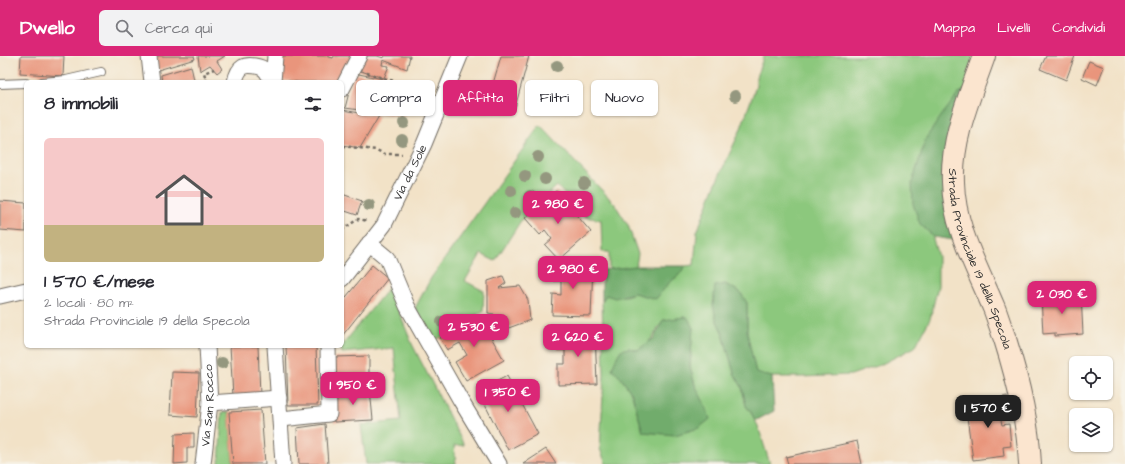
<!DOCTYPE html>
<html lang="it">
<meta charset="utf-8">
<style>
:root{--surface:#fff;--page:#f2f2f3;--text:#2b2b33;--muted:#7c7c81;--accent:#db2777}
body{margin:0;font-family:"Architects Daughter",sans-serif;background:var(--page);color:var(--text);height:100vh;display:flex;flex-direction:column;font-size:15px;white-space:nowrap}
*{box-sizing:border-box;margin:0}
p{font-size:13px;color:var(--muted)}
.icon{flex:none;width:22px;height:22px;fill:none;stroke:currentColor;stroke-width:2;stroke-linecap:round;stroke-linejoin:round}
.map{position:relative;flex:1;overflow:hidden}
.drawer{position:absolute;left:24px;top:24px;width:320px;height:268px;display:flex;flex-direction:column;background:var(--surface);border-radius:6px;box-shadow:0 1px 3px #0004}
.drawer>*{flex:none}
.guide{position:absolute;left:356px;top:24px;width:380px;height:36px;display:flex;gap:8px}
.controls{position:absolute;left:1069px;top:300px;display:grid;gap:8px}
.controls a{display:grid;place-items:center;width:44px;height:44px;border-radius:6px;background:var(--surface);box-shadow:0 1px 3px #0004;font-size:20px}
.price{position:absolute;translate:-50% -34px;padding:0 9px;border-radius:8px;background:var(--accent);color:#fff;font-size:13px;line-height:26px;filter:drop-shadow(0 1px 2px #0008)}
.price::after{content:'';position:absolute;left:50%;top:24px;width:12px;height:9px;margin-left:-6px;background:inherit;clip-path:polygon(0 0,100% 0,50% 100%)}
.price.selected{background:#222;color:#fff}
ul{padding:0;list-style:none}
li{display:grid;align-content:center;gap:8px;height:212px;padding:0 20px}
li span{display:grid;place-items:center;height:124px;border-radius:6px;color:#555}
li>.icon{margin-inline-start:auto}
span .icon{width:72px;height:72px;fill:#fffc;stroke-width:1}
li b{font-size:17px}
h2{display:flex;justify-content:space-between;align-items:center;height:48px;padding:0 20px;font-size:17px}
.pill{padding:0 14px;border-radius:6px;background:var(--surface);box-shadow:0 1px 3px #0004;font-size:14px;line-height:36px}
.pill.selected{background:var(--accent);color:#fff}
header{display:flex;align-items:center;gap:24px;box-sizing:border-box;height:56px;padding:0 20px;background:var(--accent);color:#fff}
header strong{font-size:19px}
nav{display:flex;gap:22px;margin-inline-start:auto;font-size:14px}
.search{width:280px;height:36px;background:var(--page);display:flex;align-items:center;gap:10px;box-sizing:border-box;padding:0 14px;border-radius:6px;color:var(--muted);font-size:15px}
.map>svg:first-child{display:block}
</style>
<header>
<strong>Dwello</strong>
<div class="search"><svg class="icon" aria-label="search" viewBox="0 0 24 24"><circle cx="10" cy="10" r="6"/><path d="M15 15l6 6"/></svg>Cerca qui</div>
<nav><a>Mappa</a><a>Livelli</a><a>Condividi</a></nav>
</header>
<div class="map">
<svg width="1125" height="408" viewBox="0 0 1125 408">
<rect width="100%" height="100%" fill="#f7f3e8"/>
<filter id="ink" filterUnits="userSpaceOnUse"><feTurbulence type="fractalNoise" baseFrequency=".025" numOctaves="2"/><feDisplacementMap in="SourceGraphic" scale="8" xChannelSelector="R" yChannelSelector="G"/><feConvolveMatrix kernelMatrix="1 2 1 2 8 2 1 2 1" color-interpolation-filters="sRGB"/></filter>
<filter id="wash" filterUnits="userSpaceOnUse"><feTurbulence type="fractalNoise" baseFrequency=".012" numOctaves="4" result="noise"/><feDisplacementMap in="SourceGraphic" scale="16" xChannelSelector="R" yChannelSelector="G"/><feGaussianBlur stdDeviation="0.9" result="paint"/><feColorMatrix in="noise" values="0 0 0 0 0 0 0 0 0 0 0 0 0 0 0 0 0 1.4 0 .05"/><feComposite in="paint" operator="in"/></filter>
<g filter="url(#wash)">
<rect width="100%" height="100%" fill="#f2e2c7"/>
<!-- green -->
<g fill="#8cc87d" stroke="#5c7a54" fill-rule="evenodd">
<path d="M764,0H978L920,168L932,179L938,201V230L930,263L915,291L880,309L851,319L801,321H772L756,318L747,277V247L740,236L725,228L716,263L723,278L734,317L742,331L746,350L751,356L758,370L770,408H606L600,393L604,319L602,245L606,239L626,240L634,237L656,242L669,227L679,219L685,210L694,209L697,176L715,129L740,75L756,30V21ZM685,261L693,272L690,311L695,329L704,347L658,377L643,376L632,338L619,319L613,313L628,292L638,294C649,286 653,283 658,271L675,263Z"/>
<path d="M540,69L614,147L628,169L638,198L636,210L609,213V196H602L601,164L586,161L557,130L522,163L495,205L481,198L465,225L484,235L483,255L433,286L415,252L431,222Z"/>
<path d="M389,231L412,288L464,389L454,390L456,408H366L361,369L401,365L394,292L342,297L341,291Z"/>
<path d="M229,356L233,408H219L222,357Z"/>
</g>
<!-- forest -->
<g fill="#71ac6c" stroke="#4e6c4c">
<path d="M966,33L954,184L933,181L932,179L920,168L913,148L912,127L926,82L942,59L959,37Z"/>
<path d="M636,210H685L679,219L669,227L656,243L634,237L615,242L606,239L602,245V214Z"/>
<path d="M725,228L740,236L747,247V277L756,317L772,321L774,355L755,365L751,356L746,350L742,331L734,317L723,278L716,263L713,249L715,230Z"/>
<path d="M685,261L688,262L693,272L690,311L695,329L704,347L710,363L699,372L675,379L643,376L632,338L619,319L612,313C614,306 617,300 621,294L628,292L638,294L654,282L663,264Z"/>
</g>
<g id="blocks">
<!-- building -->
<g fill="#e9957b">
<path d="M21,0H64L63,20L20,17Z"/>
<path d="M155,0H194L195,3L158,14Z"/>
<path d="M198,0H225L217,5L222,13L217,17L210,9L200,15Z"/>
<path d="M279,0H326L333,2L334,0H358L342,26H300L278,24Z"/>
<path d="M362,0H377L384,2V0H410L407,13L383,4L382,9L389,10L384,22L357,14Z"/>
<path d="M501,0H529L515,52L488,45Z"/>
<path d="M1046,0H1075L1066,24L1040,13Z"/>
<path d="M1089,5L1104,11L1097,29L1082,22Z"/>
<path d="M191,10L194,24L188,26H162L161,19Z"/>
<path d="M354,17L383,23L381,38L411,43L404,60L345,52Z"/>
<path d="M342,54L379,60L360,92L342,89Z"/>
<path d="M556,135L591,176L559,204L545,189L552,183L545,174L540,179L525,162Z"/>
<path d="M342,138L362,145L357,159L342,154Z"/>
<path d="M0,145L26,147V176L0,174Z"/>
<path d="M554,207L593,208L591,260L552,259L553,238L561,239V225H553Z"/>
<path d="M372,209L388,222L342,280V246Z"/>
<path d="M503,220L506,227L499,232L520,230L528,244L530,264L506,273L493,263L494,258L488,257V225Z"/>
<path d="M1081,238L1083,278L1055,280V277L1043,278L1041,240Z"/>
<path d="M479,260L504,304L466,325L455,306L467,299L460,287L447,294L440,282Z"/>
<path d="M595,274L597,328L558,329V308H565V294H557L556,276Z"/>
<path d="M230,290H258L260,339L233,340Z"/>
<path d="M286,290H316L318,349H288Z"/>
<path d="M369,300V329L334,330V301Z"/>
<path d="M172,316L199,317L197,361L170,359Z"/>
<path d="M507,320L538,378L508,394L478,335Z"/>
<path d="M370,333L373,364L334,366L333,336Z"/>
<path d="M1007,340L1009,352L999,355L1002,369L1009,368L1011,390L1003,391L1004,400L973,404L967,361L964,350Z"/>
<path d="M261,354L265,408H233L229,356Z"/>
<path d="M325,368L328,408H299L297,372Z"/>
<path d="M194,377V392H187V407L174,408L175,378Z"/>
<path d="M857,385L862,408H788L786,401Z"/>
<path d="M546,393L556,408H523Z"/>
</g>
</g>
</g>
<g filter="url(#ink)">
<use href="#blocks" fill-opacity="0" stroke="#716b62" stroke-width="1"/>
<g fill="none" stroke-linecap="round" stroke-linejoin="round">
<!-- lane casing -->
<g stroke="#716b62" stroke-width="10">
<g id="lane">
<path d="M42,26L66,24L101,16"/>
<path d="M0,28L26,27"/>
</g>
</g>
<!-- street casing -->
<g stroke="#716b62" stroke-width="17">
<g id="street">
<path d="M149,0L152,26"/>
<path d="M235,26C236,21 238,14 243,11C248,8 261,10 265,14C268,17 270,22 271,26"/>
<path d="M273,26L275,0"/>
<path d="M342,33L359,0"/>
<path d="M369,187L387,202L407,250L461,345L499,408"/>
<path id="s1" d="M342,223L384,169L424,88L460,0"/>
<path d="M0,240L26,234"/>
<path d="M275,290L283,408"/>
<path d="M210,347L279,342"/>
<path d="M281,363L329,358L328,290"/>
<path id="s2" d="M203,408L210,347L207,290"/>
</g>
</g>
<!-- secondary casing -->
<g stroke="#716b62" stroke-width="24">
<g id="secondary">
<path id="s3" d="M984,0C970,40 951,82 953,126C954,172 977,211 994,252C998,262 1001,273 1005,283C1018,324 1028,366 1030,408"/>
</g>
</g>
<!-- path -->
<g stroke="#716b62" stroke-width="2.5" stroke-dasharray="3 3" stroke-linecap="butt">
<path d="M367,17L407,29L403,38L408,40L411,29L420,32"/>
<path d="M207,26L204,17L214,13"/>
<path d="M342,90L376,94L385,98H402"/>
<path d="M342,174L358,163L368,165"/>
</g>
<!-- lane -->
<use href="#lane" stroke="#fff" stroke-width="8"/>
<!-- street -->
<use href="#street" stroke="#fff" stroke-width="15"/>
<!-- secondary -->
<use href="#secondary" stroke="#fbe5cf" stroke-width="22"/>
</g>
<!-- trees -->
<g fill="#94977f">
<circle cx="557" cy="10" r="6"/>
<circle cx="735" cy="40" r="6"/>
<circle cx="404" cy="67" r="6"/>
<circle cx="402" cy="84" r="6"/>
<circle cx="538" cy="101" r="6"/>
<circle cx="525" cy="120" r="6"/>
<circle cx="545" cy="123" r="6"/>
<circle cx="584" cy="127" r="6"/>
<circle cx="511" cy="135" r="6"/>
<circle cx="530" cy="140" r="6"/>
<circle cx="369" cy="149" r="6"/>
<circle cx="515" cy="157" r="6"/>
<circle cx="442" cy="266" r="6"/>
<circle cx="222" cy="307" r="6"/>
</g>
</g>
<g text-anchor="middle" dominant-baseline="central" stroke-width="3" stroke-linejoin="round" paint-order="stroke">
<!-- street labels -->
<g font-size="12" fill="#2b2b2b" stroke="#f7f3e8">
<text stroke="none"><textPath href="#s1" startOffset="127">Via da Sole</textPath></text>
<text stroke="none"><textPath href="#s3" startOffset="212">Strada Provinciale 19 della Specola</textPath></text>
<text stroke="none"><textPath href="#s2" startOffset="59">Via San Rocco</textPath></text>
</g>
</g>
</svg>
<div class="controls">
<a><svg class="icon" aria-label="locate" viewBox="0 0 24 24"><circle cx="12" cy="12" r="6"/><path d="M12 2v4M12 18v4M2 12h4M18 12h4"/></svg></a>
<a><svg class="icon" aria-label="layers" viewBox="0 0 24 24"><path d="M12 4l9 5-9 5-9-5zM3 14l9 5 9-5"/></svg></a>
</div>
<b class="price" style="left:558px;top:169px">2 980 €</b>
<b class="price" style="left:573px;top:234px">2 980 €</b>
<b class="price" style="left:1062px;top:259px">2 030 €</b>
<b class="price" style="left:474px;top:292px">2 530 €</b>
<b class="price" style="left:578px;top:302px">2 620 €</b>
<b class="price" style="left:353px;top:350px">1 950 €</b>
<b class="price" style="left:508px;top:357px">1 350 €</b>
<b class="price selected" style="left:988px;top:373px">1 570 €</b>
<div class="guide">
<a class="pill">Compra</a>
<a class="pill selected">Affitta</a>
<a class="pill">Filtri</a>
<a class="pill">Nuovo</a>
</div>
<section class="drawer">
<h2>8 immobili<svg class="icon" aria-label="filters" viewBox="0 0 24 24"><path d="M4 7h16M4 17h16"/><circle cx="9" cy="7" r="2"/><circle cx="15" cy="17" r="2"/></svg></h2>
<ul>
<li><span style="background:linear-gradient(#f6c9c9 70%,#c2b280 0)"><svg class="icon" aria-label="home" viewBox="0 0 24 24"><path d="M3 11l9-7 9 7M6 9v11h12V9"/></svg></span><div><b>1 570 €/mese</b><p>2 locali · 80 m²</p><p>Strada Provinciale 19 della Specola</p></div></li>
</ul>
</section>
</div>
